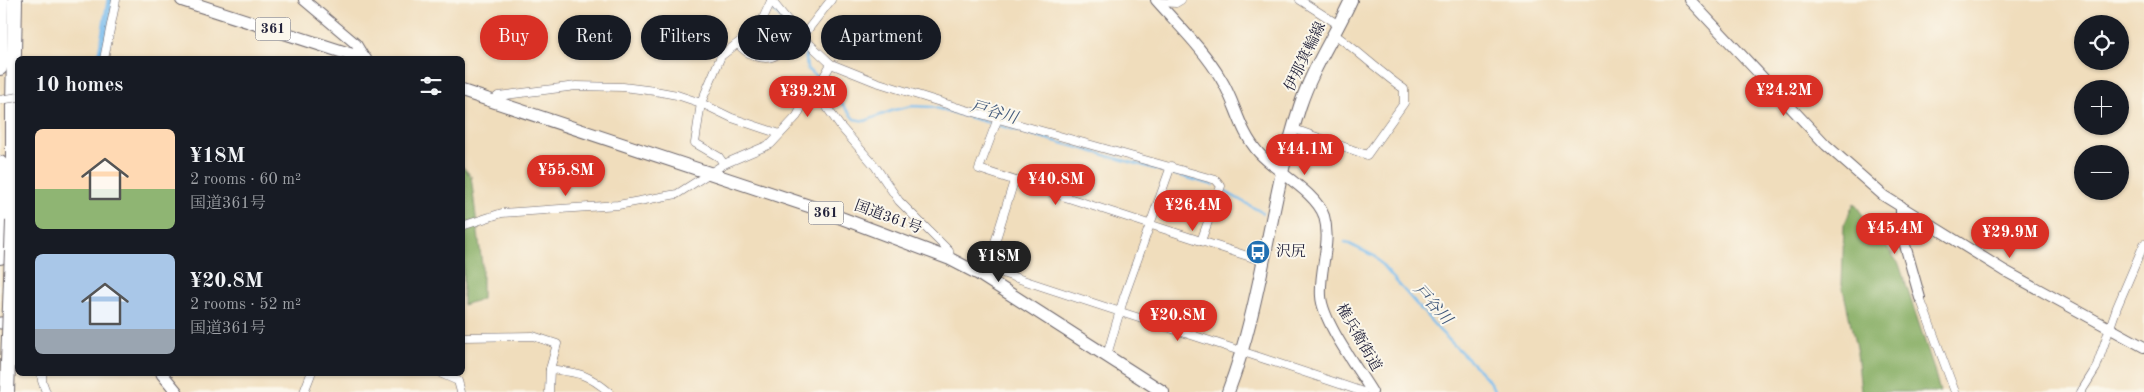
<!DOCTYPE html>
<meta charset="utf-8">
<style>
:root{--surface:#171b24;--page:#242831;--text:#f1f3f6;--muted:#9ea1a6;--accent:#d93025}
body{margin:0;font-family:"Old Standard TT","Noto Serif JP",serif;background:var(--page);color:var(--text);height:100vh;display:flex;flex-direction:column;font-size:19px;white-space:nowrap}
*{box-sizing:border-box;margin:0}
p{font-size:16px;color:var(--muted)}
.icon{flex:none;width:28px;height:28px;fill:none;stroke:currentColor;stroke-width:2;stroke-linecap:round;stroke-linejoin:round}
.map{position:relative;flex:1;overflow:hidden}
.panel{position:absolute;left:15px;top:56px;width:450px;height:320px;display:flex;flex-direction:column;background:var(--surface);border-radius:8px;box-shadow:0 1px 4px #0004}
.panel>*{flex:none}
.guide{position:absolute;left:480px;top:15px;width:475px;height:45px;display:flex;gap:10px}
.tools{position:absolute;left:2074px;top:15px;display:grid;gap:10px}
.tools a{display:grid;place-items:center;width:55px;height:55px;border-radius:50%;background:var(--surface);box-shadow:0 1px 4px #0004;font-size:25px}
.price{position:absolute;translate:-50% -42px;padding:0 11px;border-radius:18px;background:var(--accent);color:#fff;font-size:16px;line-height:32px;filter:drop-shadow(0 1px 2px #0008)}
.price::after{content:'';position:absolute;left:50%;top:30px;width:15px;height:11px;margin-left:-8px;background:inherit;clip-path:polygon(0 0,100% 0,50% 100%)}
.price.current{background:#222;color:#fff}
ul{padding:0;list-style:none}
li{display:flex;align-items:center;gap:15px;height:125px;padding:0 20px}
li span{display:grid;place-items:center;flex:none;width:140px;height:100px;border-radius:8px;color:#555}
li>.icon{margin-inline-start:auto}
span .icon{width:60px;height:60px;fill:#fffc;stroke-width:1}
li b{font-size:21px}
h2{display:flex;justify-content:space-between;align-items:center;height:60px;padding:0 20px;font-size:21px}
.tag{padding:0 18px;border-radius:22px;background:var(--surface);box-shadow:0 1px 4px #0004;font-size:18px;line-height:45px}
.tag.current{background:var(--accent);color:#fff}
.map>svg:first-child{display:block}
</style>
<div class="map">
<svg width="2144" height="392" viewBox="0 0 2144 392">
<rect width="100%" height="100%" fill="#fbf7ec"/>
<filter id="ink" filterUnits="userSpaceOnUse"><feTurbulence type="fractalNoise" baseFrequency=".02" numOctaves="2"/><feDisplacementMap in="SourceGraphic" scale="10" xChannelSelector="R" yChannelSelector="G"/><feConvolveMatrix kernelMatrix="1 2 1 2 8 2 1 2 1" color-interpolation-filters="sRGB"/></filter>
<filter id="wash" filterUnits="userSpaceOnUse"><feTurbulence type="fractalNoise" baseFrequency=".0096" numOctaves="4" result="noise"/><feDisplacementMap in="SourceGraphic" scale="20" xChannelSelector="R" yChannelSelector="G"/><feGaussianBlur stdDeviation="1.12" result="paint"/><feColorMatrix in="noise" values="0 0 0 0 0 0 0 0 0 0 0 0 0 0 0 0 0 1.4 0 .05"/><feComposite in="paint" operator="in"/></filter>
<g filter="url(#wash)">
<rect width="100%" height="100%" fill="#f0ddbc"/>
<!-- forest -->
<g fill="#86ad64" stroke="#546850">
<path d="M462,166L471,176L482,265V299L463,305Z"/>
<path d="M1854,203L1899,264L1933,366L1940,392H1861L1857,353L1842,284L1844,225Z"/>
</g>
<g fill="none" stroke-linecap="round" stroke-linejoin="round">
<!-- stream -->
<g stroke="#78bcee" stroke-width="2.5">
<path d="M773,10L789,27"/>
<path d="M805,49L807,69L826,84L854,119L865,121L894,110L912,106L932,107L1213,185"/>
<path d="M1226,192L1263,213"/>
<path d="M1345,242L1374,256L1438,329L1486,377L1496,392"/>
</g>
<!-- canal -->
<path stroke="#78bcee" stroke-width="9" d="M101,59L111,0"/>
</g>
</g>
<g filter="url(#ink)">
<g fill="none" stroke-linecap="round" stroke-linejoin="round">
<!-- minor casing -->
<g stroke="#6a6368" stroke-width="9">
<g id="minor">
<path d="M771,0L798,33L831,64L876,82L956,107L1216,180L1221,186L1201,241L1263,261"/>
<path d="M1300,0L1339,25"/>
<path d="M1158,2L1176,3L1181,0"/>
<path d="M802,37L831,0"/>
<path d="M738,44C747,55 765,63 778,54C786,49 792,40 798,33"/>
<path d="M104,59L116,0"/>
<path d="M819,85L828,109L840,126L875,166L899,201L949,251L950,259"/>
<path d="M492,101L498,96L576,86L623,87L655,91L677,95L701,103L732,118L780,134"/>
<path d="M998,118L979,169L1201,241"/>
<path d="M1294,129L1367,155L1404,103V89C1379,72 1359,51 1334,34"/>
<path d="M724,164L719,157L695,143L701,103L721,56L755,30L760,25L771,1"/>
<path d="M1014,181L987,268C1112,310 1238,349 1363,392"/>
<path d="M462,226L502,213L618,205L677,194L724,164L771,144L797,116L806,98L819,85L831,64"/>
<path d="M1920,298L1955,392"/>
<path d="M462,337L533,336L557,344L550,369L549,392"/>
<path d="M1107,355L1124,297L1171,166"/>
<path d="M550,369C579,373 586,373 609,392"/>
<path d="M42,374V381L46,392"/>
<path d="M442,374L458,381L461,392"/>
<path d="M304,392L311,374"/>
<path d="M2081,392L2096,368L2117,307L2144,244"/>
</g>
</g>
<!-- tertiary casing -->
<g stroke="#6a6368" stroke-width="12">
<g id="tertiary">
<path d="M304,0L356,44L365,59"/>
<path d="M1156,0C1178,25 1204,50 1221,79C1236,103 1239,131 1259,153C1276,172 1316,192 1324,216C1332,243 1319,269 1321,296C1322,321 1358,369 1372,392"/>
<path d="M1690,0L1826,145L1884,196L2005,271L2144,347"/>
<path d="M1901,206V231L1920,298"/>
</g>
</g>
<!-- secondary casing -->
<g stroke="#6a6368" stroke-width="13">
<g id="secondary">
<path d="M0,323L18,322"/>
<path d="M162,374L177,392"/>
</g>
</g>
<!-- primary casing -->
<g stroke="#6a6368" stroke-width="14">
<path id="primary" d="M1228,392C1263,300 1270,199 1300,106C1312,69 1335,35 1351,0"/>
</g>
<!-- trunk casing -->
<g stroke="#6a6368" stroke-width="14">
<g id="trunk">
<path d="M182,0L365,59"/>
<path d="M462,91L812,207L950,259L979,274L1163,392"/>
</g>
</g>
<!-- motorway casing -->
<g stroke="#6a6368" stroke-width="16">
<g id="motorway">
<path d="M0,68L1,0"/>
<path d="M0,163V257"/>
<path d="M13,221V105L15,0"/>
</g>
</g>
<!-- minor -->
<use href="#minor" stroke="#fff" stroke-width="8"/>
<!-- tertiary -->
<use href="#tertiary" stroke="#fff" stroke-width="10"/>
<!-- secondary -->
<use href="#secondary" stroke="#fff" stroke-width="11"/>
<!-- primary -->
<use href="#primary" stroke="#fff" stroke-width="12"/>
<!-- trunk -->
<use href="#trunk" stroke="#fff" stroke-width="12"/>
<!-- motorway -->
<use href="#motorway" stroke="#fff" stroke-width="14"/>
<!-- minor-bridge casing -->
<g stroke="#6a6368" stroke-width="9" stroke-linecap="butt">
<path id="minor-bridge" d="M0,100L18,97"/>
</g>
<!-- motorway-bridge casing -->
<g stroke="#6a6368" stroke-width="16" stroke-linecap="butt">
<path id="motorway-bridge" d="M7,392L13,221"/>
</g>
<!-- minor-bridge -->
<use href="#minor-bridge" stroke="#fff" stroke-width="8"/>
<!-- motorway-bridge -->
<use href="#motorway-bridge" stroke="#fff" stroke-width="14"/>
</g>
</g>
<!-- icons -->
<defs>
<g id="bus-disc" transform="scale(1.25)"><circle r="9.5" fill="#1f6fb2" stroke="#fbf7ec"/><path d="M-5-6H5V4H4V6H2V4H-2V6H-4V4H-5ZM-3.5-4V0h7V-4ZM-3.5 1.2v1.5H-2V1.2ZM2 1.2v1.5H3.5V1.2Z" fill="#fff"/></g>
</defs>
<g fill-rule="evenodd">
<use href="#bus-disc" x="1258" y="252"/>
</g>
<g text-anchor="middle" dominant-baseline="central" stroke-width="4" stroke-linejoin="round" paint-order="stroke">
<!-- shield labels -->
<g fill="#fbf7ec" stroke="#636270" stroke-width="1">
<rect x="255.5" y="17.5" width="35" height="23" rx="4"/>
<rect x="808.5" y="201.5" width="35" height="23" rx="4"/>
</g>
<g font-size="14" font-weight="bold" fill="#22223b">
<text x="273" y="29">361</text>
<text x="826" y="213">361</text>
</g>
<!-- street labels -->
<g font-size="15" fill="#22223b" stroke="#fbf7ec">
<text transform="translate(1306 57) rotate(-64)">伊那箕輪線</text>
<text transform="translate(888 218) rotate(20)">国道361号</text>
<text transform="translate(1358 338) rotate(60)">権兵衛街道</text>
</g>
<!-- poi labels -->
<g font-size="15" fill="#22223b" stroke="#fbf7ec" text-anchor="start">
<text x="1276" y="252">沢尻</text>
</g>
<!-- water labels -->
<g font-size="16" font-style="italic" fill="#40587a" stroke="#fbf7ec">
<text transform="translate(994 113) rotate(16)">戸谷川</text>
<text transform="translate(1432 305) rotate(48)">戸谷川</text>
</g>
</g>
</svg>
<div class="tools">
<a><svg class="icon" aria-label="locate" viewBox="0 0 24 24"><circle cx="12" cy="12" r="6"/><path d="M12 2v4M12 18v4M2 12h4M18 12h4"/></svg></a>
<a>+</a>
<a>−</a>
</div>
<b class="price" style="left:1784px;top:117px">¥24.2M</b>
<b class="price" style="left:808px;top:118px">¥39.2M</b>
<b class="price" style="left:1305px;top:176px">¥44.1M</b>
<b class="price" style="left:566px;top:197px">¥55.8M</b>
<b class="price" style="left:1056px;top:206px">¥40.8M</b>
<b class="price" style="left:1193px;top:232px">¥26.4M</b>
<b class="price" style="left:1895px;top:255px">¥45.4M</b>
<b class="price" style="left:2010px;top:259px">¥29.9M</b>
<b class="price current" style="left:999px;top:283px">¥18M</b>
<b class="price" style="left:1178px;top:342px">¥20.8M</b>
<div class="guide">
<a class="tag current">Buy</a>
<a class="tag">Rent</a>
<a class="tag">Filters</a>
<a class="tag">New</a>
<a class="tag">Apartment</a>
</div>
<section class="panel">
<h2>10 homes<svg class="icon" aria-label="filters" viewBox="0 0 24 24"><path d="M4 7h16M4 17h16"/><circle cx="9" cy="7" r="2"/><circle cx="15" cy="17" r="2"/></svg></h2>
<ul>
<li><span style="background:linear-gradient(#ffd9b3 60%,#8fb573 0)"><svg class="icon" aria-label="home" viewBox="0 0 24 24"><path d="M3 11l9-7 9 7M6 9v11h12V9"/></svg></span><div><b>¥18M</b><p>2 rooms · 60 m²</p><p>国道361号</p></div></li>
<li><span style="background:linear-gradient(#a9c7e8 75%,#9aa5b1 0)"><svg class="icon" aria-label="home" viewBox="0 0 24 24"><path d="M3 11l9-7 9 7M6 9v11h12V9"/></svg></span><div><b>¥20.8M</b><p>2 rooms · 52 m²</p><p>国道361号</p></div></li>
</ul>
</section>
</div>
